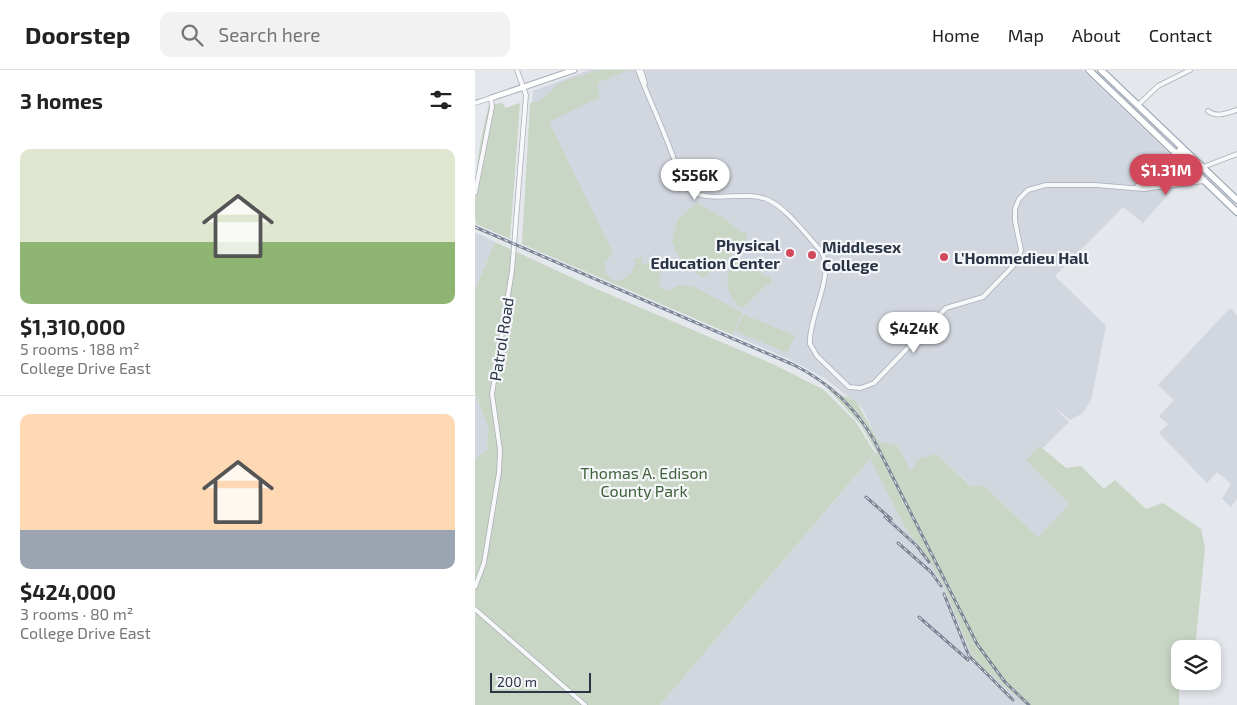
<!DOCTYPE html>
<meta charset="utf-8">
<style>
:root{--surface:#fff;--page:#f2f2f2;--text:#222;--muted:#767676;--line:#e0e0e0;--accent:#d1495b}
body{margin:0;font-family:"Exo 2",sans-serif;background:var(--page);color:var(--text);height:100vh;display:flex;flex-direction:column;font-size:19px;white-space:nowrap}
*{box-sizing:border-box;margin:0}
p{font-size:16px;color:var(--muted)}
.icon{flex:none;width:28px;height:28px;fill:none;stroke:currentColor;stroke-width:2;stroke-linecap:round;stroke-linejoin:round}
.map{position:relative;flex:1;overflow:hidden}
.panel{display:flex;flex-direction:column;background:var(--surface);width:475px}
.panel>*{flex:none}
.tools{position:absolute;left:696px;top:570px;display:grid;gap:10px}
.tools a{display:grid;place-items:center;width:50px;height:50px;border-radius:10px;background:var(--surface);box-shadow:0 2px 8px #0003;font-size:25px}
.scale{position:absolute;left:15px;bottom:12px;width:101px;box-sizing:border-box;padding-left:5px;border:2px solid #2b3445;border-top:0;font-size:14px;line-height:18px;white-space:nowrap;color:#2b3445;-webkit-text-stroke:4px #f4f6f9;paint-order:stroke}
.price{position:absolute;translate:-50% -42px;padding:0 11px;border-radius:18px;background:#fff;color:#222;font-size:16px;line-height:32px;filter:drop-shadow(0 1px 2px #0008)}
.price::after{content:'';position:absolute;left:50%;top:30px;width:15px;height:11px;margin-left:-8px;background:inherit;clip-path:polygon(0 0,100% 0,50% 100%)}
.price.current{background:var(--accent);color:#fff}
ul{padding:0;list-style:none}
li{display:grid;align-content:center;gap:10px;height:265px;padding:0 20px}
li+li{border-top:1px solid var(--line)}
li span{display:grid;place-items:center;height:155px;border-radius:10px;color:#555}
li>.icon{margin-inline-start:auto}
span .icon{width:90px;height:90px;fill:#fffc;stroke-width:1}
li b{font-size:21px}
h2{display:flex;justify-content:space-between;align-items:center;height:60px;padding:0 20px;font-size:21px}
header{display:flex;align-items:center;gap:30px;box-sizing:border-box;height:70px;padding:0 25px;background:var(--surface);border-bottom:1px solid var(--line)}
header strong{font-size:24px}
nav{display:flex;gap:28px;margin-inline-start:auto;font-size:18px}
.search{width:350px;height:45px;background:var(--page);display:flex;align-items:center;gap:12px;box-sizing:border-box;padding:0 18px;border-radius:10px;color:var(--muted);font-size:19px}
main{display:flex;flex:1;min-height:0}
.map>svg:first-child{display:block}
</style>
<header>
<strong>Doorstep</strong>
<div class="search"><svg class="icon" aria-label="search" viewBox="0 0 24 24"><circle cx="10" cy="10" r="6"/><path d="M15 15l6 6"/></svg>Search here</div>
<nav><a>Home</a><a>Map</a><a>About</a><a>Contact</a></nav>
</header>
<main>
<section class="panel">
<h2>3 homes<svg class="icon" aria-label="filters" viewBox="0 0 24 24"><path d="M4 7h16M4 17h16"/><circle cx="9" cy="7" r="2"/><circle cx="15" cy="17" r="2"/></svg></h2>
<ul>
<li><span style="background:linear-gradient(#dfe7d0 60%,#8fb573 0)"><svg class="icon" aria-label="home" viewBox="0 0 24 24"><path d="M3 11l9-7 9 7M6 9v11h12V9"/></svg></span><div><b>$1,310,000</b><p>5 rooms · 188 m²</p><p>College Drive East</p></div></li>
<li><span style="background:linear-gradient(#ffd9b3 75%,#9aa5b1 0)"><svg class="icon" aria-label="home" viewBox="0 0 24 24"><path d="M3 11l9-7 9 7M6 9v11h12V9"/></svg></span><div><b>$424,000</b><p>3 rooms · 80 m²</p><p>College Drive East</p></div></li>
</ul>
</section>
<div class="map">
<svg width="762" height="635" viewBox="0 0 762 635">
<rect width="100%" height="100%" fill="#e4e7ec"/>
<!-- built -->
<g fill="#d2d6de">
<path d="M114,0H607L726,114L698,119L668,153L648,137L580,206L631,256L616,330L608,343L595,350L577,335L594,352L568,378L565,376L595,434L563,467L509,416H497L461,384L436,401L423,376L404,373L387,338L351,309L316,290L47,174L58,21Z"/>
<path d="M0,162L20,172L0,220Z"/>
<path d="M755,238L762,245V429L756,437L747,429L756,414L742,402L732,413L684,363L693,354L684,346L699,330L683,315Z"/>
<path d="M0,323L13,357L12,380L0,389Z"/>
<path d="M407,375L561,635H185Z"/>
</g>
<!-- green -->
<g fill="#c9d6c5">
<path d="M123,0H154L122,13L125,27L74,52L138,183L130,193V202L134,208L142,211C154,207 160,202 160,189L167,187V195L183,191L186,196L184,217L191,221L206,215L217,216L267,242L258,265L47,174L55,33L66,30L84,13Z"/>
<path d="M27,33L31,38L45,33L35,169L1,154L0,147C0,105 3,76 14,35Z"/>
<path d="M222,133L249,148L267,163H271L272,171L268,172L251,190L228,208L207,194L197,172L203,149Z"/>
<path d="M20,172L124,220L300,295L349,320L380,351L400,383L185,635H0V389L12,380L13,357L0,323V220Z"/>
<path d="M262,186L290,206H295L296,215H291L267,239C249,224 248,204 262,186Z"/>
<path d="M268,244L320,266L312,283L261,261Z"/>
<path d="M353,319L381,331L404,372L423,376L436,401L444,389L461,384L496,416H509L563,467L595,434L551,390L565,376L591,398L606,396L629,419L640,410L671,439L688,433L726,459L730,478L720,579H705L704,635H551L499,590L469,516L451,485L430,457L396,390L402,383L386,355Z"/>
</g>
<g fill="none" stroke-linecap="round" stroke-linejoin="round">
<!-- street casing -->
<g stroke="#a9aeb7" stroke-width="5.5">
<g id="street">
<path d="M163,0C175,32 190,62 201,95C204,103 206,113 213,119C235,135 267,120 291,129C309,135 333,167 346,181C361,204 333,247 335,274L342,286L374,317L386,318L399,313L471,238L508,227L542,192L546,180L540,151V139L544,129L553,120L571,115H620L669,119L729,111"/>
<path d="M166,0L170,13"/>
<path d="M0,33L16,28L17,37L0,123"/>
<path d="M663,35L683,16L715,0"/>
<path d="M733,41C742,48 752,43 762,40"/>
<path d="M728,97L762,84"/>
<path d="M662,116L693,112L723,105"/>
<path d="M0,517L9,493L24,402L25,380L17,324L37,201L51,25L42,0"/>
<path d="M0,539L110,635"/>
</g>
</g>
<!-- secondary casing -->
<g stroke="#a9aeb7" stroke-width="7">
<path id="secondary" d="M16,28L99,0"/>
</g>
<!-- primary casing -->
<g stroke="#a3abb8" stroke-width="8">
<g id="primary">
<path d="M614,0L762,142"/>
<path d="M626,0L762,130"/>
<path d="M704,81L721,96L728,97"/>
</g>
</g>
<!-- street -->
<use href="#street" stroke="#f7f8fa" stroke-width="4"/>
<!-- secondary -->
<use href="#secondary" stroke="#fff" stroke-width="5"/>
<!-- primary -->
<use href="#primary" stroke="#fff" stroke-width="5.5"/>
<!-- rail casing -->
<g stroke="#7d8696" stroke-width="3">
<g id="rail">
<path d="M0,157L319,295C353,312 380,337 399,370L502,574L530,612L554,635"/>
<path d="M391,427L416,449"/>
<path d="M410,447L442,476L454,492"/>
<path d="M423,473L456,502L466,516"/>
<path d="M469,524L494,586L538,630"/>
<path d="M444,547L493,590"/>
</g>
</g>
<!-- rail -->
<use href="#rail" stroke="#f4f6f9" stroke-width="1" stroke-dasharray="4" stroke-linecap="butt"/>
</g>
<!-- markers -->
<g fill="#d1495b" stroke="#f4f6f9" stroke-width="2">
<circle cx="315" cy="183" r="5"/>
<circle cx="337" cy="185" r="5"/>
<circle cx="469" cy="187" r="5"/>
</g>
<g text-anchor="middle" dominant-baseline="central" stroke-width="4.5" stroke-linejoin="round" paint-order="stroke">
<!-- poi labels -->
<g font-size="16" font-weight="bold" fill="#2b3445" stroke="#f4f6f9" text-anchor="start">
<text x="305" y="174" text-anchor="end">Physical<tspan x="305" dy="18">Education Center</tspan></text>
<text x="347" y="176">Middlesex<tspan x="347" dy="18">College</tspan></text>
<text x="479" y="187">L'Hommedieu Hall</text>
</g>
<!-- street labels -->
<g font-size="16" fill="#2b3445" stroke="#f4f6f9">
<text transform="translate(26 269) rotate(-81)">Patrol Road</text>
</g>
<!-- park labels -->
<g font-size="16" fill="#3f6138" stroke="#f4f6f9">
<text x="169" y="402">Thomas A. Edison<tspan x="169" dy="18">County Park</tspan></text>
</g>
</g>
</svg>
<div class="tools">
<a><svg class="icon" aria-label="layers" viewBox="0 0 24 24"><path d="M12 4l9 5-9 5-9-5zM3 14l9 5 9-5"/></svg></a>
</div>
<div class="scale">200 m</div>
<b class="price current" style="left:691px;top:126px">$1.31M</b>
<b class="price" style="left:220px;top:131px">$556K</b>
<b class="price" style="left:439px;top:284px">$424K</b>
</div>
</main>
